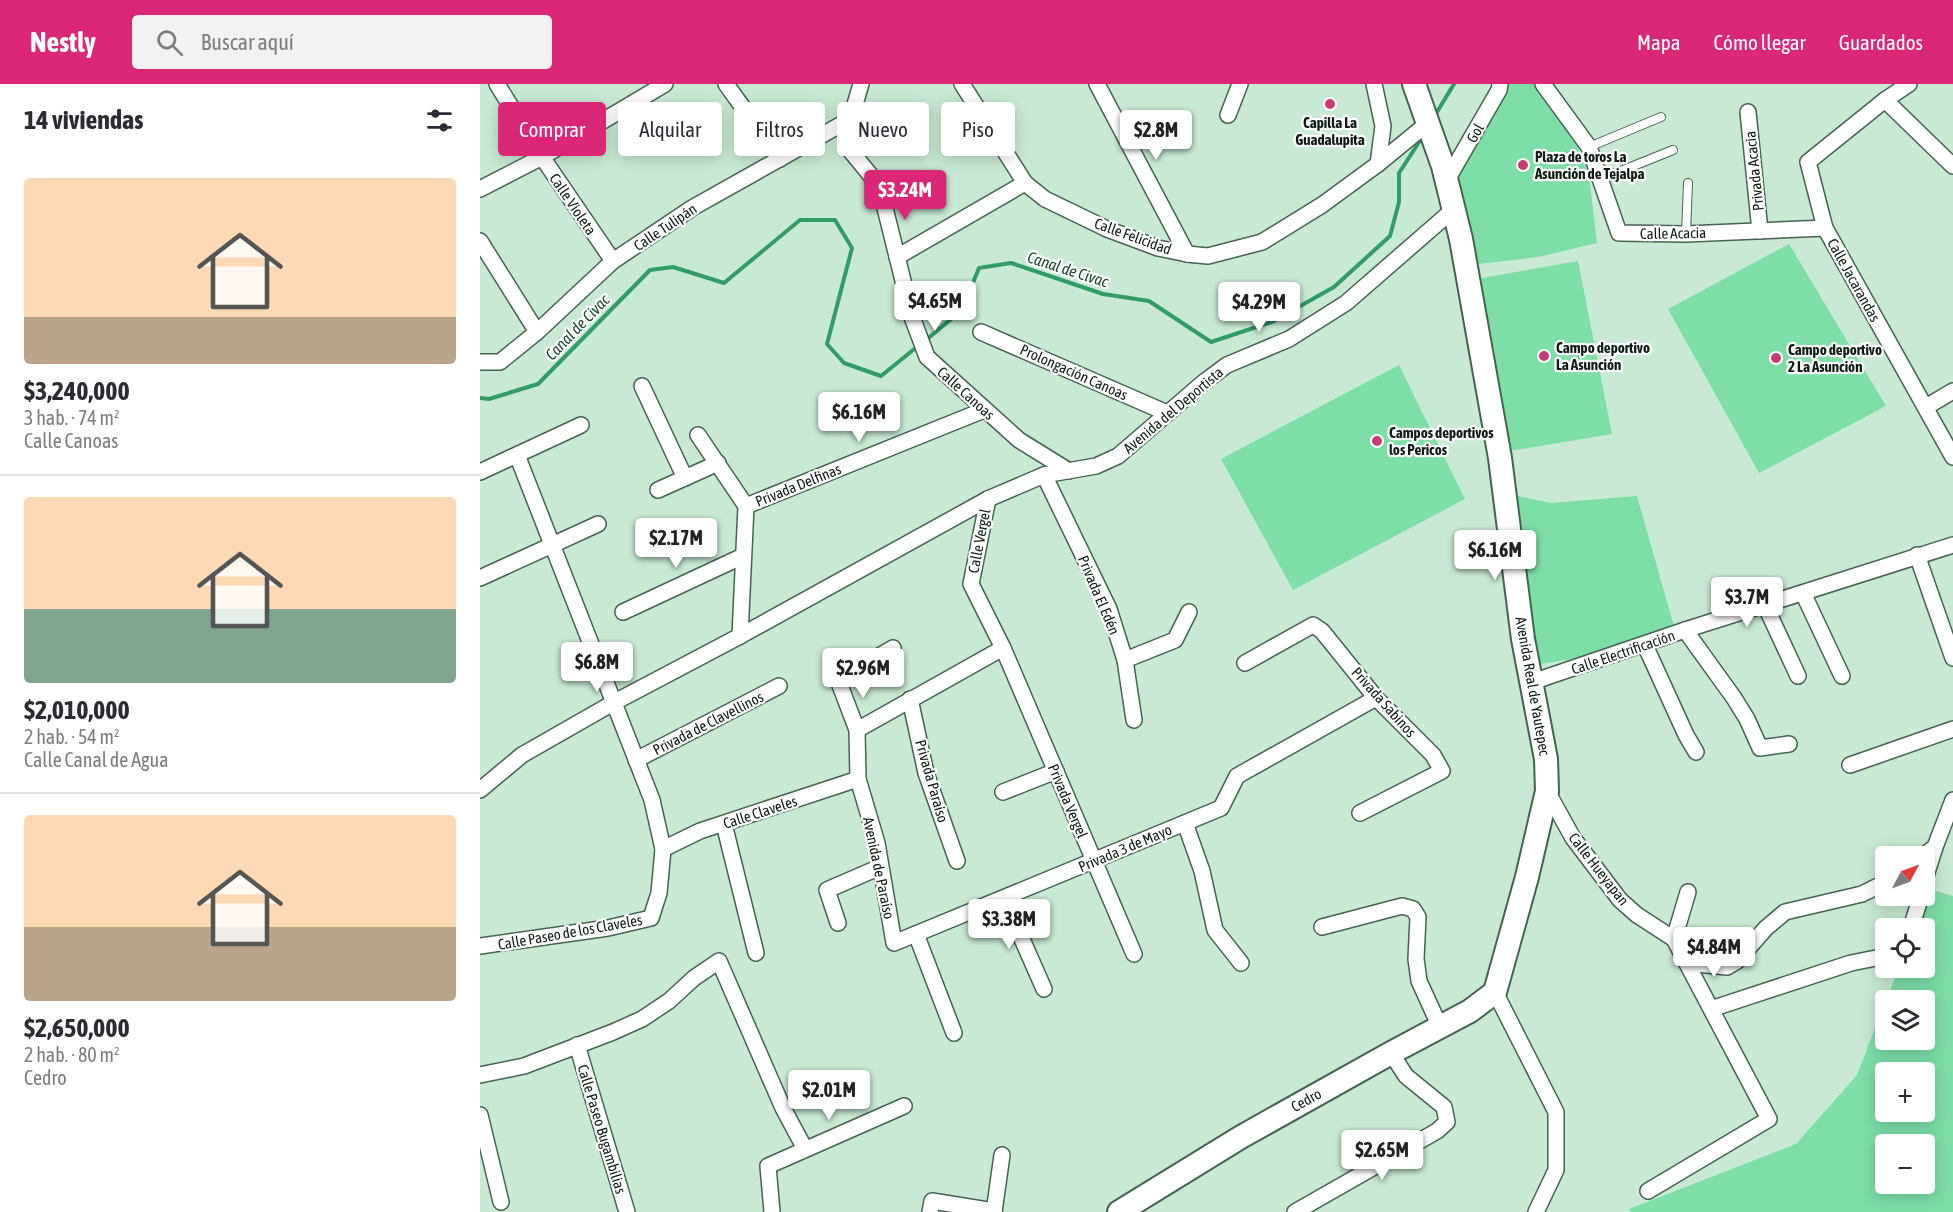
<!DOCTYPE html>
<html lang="es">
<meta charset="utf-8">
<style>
:root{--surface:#fff;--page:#f2f2f3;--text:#2b2b33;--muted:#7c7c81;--line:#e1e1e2;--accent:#db2777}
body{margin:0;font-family:"Asap Condensed",sans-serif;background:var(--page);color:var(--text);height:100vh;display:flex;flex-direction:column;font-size:22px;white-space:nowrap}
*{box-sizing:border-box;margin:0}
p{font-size:20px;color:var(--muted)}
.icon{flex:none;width:33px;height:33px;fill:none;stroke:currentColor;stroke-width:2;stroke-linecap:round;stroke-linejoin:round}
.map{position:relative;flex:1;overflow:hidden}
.drawer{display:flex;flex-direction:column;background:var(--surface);width:480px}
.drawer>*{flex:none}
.hud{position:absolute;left:18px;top:18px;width:570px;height:54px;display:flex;gap:12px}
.needle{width:39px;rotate:49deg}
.controls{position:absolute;left:1395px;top:762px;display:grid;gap:12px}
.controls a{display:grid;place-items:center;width:60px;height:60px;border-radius:6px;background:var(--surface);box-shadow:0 3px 15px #0003;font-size:30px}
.price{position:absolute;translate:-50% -51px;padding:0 14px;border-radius:6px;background:#fff;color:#222;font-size:20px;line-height:39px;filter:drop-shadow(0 2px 3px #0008)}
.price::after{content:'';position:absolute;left:50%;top:36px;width:18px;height:14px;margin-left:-9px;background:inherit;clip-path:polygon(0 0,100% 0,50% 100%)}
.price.on{background:var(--accent);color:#fff}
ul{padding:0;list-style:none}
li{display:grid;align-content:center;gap:12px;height:318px;padding:0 24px}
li+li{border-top:2px solid var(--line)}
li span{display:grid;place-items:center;height:186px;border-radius:6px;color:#555}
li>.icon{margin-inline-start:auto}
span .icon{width:108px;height:108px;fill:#fffc;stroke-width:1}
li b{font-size:26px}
h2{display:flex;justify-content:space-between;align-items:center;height:72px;padding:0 24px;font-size:26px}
.chip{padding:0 21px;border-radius:6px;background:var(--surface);box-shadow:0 3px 15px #0003;font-size:21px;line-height:54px}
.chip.on{background:var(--accent);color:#fff}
header{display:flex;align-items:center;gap:36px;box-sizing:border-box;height:84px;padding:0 30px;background:var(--accent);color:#fff}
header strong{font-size:28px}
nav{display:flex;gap:33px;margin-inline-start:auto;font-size:21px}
.search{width:420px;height:54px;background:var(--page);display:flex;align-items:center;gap:15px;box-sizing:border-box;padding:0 21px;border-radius:6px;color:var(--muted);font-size:22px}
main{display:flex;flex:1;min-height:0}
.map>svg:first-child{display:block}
</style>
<header>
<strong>Nestly</strong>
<div class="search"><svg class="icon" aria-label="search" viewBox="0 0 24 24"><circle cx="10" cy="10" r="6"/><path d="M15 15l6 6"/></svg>Buscar aquí</div>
<nav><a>Mapa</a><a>Cómo llegar</a><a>Guardados</a></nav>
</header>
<main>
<section class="drawer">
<h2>14 viviendas<svg class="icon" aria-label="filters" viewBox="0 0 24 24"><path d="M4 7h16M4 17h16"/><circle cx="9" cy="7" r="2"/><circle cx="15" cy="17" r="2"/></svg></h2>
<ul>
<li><span style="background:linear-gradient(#ffd9b3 75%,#b9a48a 0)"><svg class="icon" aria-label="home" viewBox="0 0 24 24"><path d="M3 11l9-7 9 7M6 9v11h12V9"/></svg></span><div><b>$3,240,000</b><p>3 hab. · 74 m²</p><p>Calle Canoas</p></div></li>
<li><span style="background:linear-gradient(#ffd9b3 60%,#7fa58c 0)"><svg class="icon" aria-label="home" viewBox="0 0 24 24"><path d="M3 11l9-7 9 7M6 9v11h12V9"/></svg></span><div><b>$2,010,000</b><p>2 hab. · 54 m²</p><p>Calle Canal de Agua</p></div></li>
<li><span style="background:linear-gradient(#ffd9b3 60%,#b9a48a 0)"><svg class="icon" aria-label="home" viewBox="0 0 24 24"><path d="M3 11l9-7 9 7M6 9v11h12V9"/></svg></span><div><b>$2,650,000</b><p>2 hab. · 80 m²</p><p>Cedro</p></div></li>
</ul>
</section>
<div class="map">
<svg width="1473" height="1128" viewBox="0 0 1473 1128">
<rect width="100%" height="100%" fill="#c8ead4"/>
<!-- green -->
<g fill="#7ddea6" fill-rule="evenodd">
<path d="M1027,0H1054L1098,63L1109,91L1117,159L1058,173L991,181L972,96Z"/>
<path d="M1309,160L1406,322L1279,389L1188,225Z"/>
<path d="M1098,177L1132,350L1030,367L997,195Z"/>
<path d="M919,281L985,415L813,506L741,375Z"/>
<path d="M1038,412L1071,419L1157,412L1195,546L1124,570L1054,581L1039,446Z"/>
<path d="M1449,805L1473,812V1128H1151L1149,1125L1316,1060L1377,991L1405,918L1406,956H1444V916H1406L1419,884H1444V844H1434ZM1406,988H1444V1028H1406ZM1406,1060H1444V1100H1406Z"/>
</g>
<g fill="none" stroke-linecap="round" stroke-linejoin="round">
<!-- stream -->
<g stroke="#319c66" stroke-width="4">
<path d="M954,33L974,0"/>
<path d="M446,256L482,226L499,184L531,179L623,210L669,217L731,258L792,238L854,203L910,152L919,118V89L943,52"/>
<path d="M0,314L9,315L58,300L170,186L193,183L244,199L320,136H355L372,164L347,260L364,279L401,292L438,262"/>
</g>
<!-- lane casing -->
<g stroke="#456250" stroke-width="10">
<g id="lane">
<path d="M1109,63L1181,33"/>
<path d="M1121,95L1193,66"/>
<path d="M1206,150L1208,99"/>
</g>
</g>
<!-- street casing -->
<g stroke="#456250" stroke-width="18">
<g id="street">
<path d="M17,0L62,73L133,177"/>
<path d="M246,0L300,75"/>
<path d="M381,0L366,51L369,65L392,93L404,120L432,233L447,273L539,356L589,387"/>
<path d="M482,0L545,99L565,115L627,145L678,164L707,170L728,172L782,158L842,121L898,80L903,42L894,0"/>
<path d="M617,0L707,170"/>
<path d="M1063,0L1109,63L1139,149L1206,150L1345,144"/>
<path d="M1429,0L1405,16L1328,78L1345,144L1473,373"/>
<path d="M1405,16L1473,82"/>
<path d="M1268,28L1280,147"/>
<path d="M748,31L760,0"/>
<path d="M898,80L948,39"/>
<path d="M967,96L1019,6L1020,0"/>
<path d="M0,105L62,73L185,0"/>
<path d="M0,157L57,248"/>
<path d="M417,173L545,99"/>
<path d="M501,248L687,329"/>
<path d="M0,278H20L57,248L133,177L212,124L369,36"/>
<path d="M162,302L205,394"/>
<path d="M1446,323L1473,307"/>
<path d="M218,351L266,422L260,552"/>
<path d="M0,388L101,341"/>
<path d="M564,391L629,525L645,576L654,636"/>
<path d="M178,406L238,379"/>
<path d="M508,415L491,500L523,564L654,870"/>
<path d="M266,422L504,326"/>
<path d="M1437,471L1473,574"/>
<path d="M0,494L118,440"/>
<path d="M1323,509L1362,592"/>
<path d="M1285,521L1318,592"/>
<path d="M143,528L263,472"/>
<path d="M1205,546L1254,614L1267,635L1280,664L1309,660"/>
<path d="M1165,561L1206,651L1216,668"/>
<path d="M413,564L358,596L377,646L378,695L397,759L414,859L741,724L757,692L896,614"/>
<path d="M645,576L695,556L709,528"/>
<path d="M765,579L833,541L842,547L896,614L953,671L962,687L880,729"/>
<path d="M1052,598L1205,546L1473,461"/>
<path d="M430,615L446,689L477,777"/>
<path d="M377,646L523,564"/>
<path d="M156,676L299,602"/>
<path d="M1370,681L1473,645"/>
<path d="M0,706L42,671L133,619L260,552L508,415L564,391L616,382L638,372L724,298L747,281L809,255L866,219L974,125"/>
<path d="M1067,707L1093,754L1140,816L1157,831L1194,855L1289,1035L1168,1107"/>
<path d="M523,708L576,687"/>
<path d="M705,739L722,787L735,846L761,879"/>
<path d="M244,740L276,869"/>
<path d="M183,765L220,747L378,695"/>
<path d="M1443,772L1455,763L1473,716"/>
<path d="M1444,798L1455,763"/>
<path d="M524,814L564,905"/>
<path d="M358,839L347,806L400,783"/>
<path d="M842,843L922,822L933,825L938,833L936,875L939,897L960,943"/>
<path d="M1431,844L1441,812"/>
<path d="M436,850L474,949"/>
<path d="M1194,855L1208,808"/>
<path d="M0,862L128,844L171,834L179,809L183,765L172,716L37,371"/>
<path d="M1207,879L1247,883L1257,877L1286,844L1305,828L1382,810L1406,798"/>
<path d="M1015,908L1076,1028V1086L1056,1128"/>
<path d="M1231,925L1371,879L1406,872"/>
<path d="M97,961L147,1128"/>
<path d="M0,991L44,982L133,948L162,935L189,917L214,894L239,877L303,1024L325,1065"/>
<path d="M0,1031L21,1118"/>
<path d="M292,1128L288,1082L424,1022"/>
<path d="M450,1128L452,1117L514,1127"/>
<path d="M514,1128L522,1071"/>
<path d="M815,1128L957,1047L967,1038L964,1023L926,992L911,969"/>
</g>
</g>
<!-- secondary casing -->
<g stroke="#456250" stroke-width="26">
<path id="secondary" d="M639,1128L761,1053L911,969L990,927L1015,908L1047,793L1067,707L1066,675L1043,555L1020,374L981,155L963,82L934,0"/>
</g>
<!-- lane -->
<use href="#lane" stroke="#fff" stroke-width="8"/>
<!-- street -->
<use href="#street" stroke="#fff" stroke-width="15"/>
<!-- secondary -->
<use href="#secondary" stroke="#fff" stroke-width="22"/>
</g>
<!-- markers -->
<g fill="#c63c75" stroke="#fff" stroke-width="2">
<circle cx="850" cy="20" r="6"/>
<circle cx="1043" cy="81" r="6"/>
<circle cx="1064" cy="272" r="6"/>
<circle cx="1296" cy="274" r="6"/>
<circle cx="897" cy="357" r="6"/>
</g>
<g text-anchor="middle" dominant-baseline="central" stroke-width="4.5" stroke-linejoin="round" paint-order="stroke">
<!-- poi labels -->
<g font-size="15" font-weight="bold" fill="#0f1c14" stroke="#fff" text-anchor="start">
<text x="850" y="38" text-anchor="middle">Capilla La<tspan x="850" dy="17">Guadalupita</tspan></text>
<text x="1055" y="72">Plaza de toros La<tspan x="1055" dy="17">Asunción de Tejalpa</tspan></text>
<text x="1076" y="263">Campo deportivo<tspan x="1076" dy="17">La Asunción</tspan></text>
<text x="1308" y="265">Campo deportivo<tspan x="1308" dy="17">2 La Asunción</tspan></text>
<text x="909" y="348">Campos deportivos<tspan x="909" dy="17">los Pericos</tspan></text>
</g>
<!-- street labels -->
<g font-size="15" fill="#0f1c14" stroke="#fff">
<text transform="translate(995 49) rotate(-60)">Gol</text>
<text transform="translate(1274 87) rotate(-96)">Privada Acacia</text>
<text transform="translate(93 120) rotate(56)">Calle Violeta</text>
<text transform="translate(185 143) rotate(-34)">Calle Tulipán</text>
<text transform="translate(1193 149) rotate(-1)">Calle Acacia</text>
<text transform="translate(653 152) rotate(20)">Calle Felicidad</text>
<text transform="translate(1374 196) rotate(61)">Calle Jacarandas</text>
<text transform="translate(594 288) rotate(24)">Prolongación Canoas</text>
<text transform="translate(486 309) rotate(42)">Calle Canoas</text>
<text transform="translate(693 326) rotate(-40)">Avenida del Deportista</text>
<text transform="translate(318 401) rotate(-22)">Privada Delfinas</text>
<text transform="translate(499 457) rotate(-79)">Calle Vergel</text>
<text transform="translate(619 511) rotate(67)">Privada El Edén</text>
<text transform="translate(1143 568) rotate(-19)">Calle Electrificación</text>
<text transform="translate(1053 602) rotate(80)">Avenida Real de Yautepec</text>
<text transform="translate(904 618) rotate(48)">Privada Sabinos</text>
<text transform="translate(228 639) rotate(-27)">Privada de Clavellinos</text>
<text transform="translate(452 697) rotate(74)">Privada Paraíso</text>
<text transform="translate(588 717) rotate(67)">Privada Vergel</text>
<text transform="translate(280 728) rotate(-18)">Calle Claveles</text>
<text transform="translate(645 764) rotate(-23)">Privada 3 de Mayo</text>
<text transform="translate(399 784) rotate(78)">Avenida de Paraíso</text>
<text transform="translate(1119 785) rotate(52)">Calle Hueyapan</text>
<text transform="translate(90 848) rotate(-10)">Calle Paseo de los Claveles</text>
<text transform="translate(826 1016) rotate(-29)">Cedro</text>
<text transform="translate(122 1045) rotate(73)">Calle Paseo Bugambilias</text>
</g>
<!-- water labels -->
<g font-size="16" font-style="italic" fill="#1c462f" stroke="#fff">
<text transform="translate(588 185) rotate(18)">Canal de Civac</text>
<text transform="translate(97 243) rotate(-46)">Canal de Civac</text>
</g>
</g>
</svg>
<div class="controls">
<a><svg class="needle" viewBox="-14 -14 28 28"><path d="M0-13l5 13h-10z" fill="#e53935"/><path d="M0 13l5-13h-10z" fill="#7c7c81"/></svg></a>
<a><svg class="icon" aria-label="locate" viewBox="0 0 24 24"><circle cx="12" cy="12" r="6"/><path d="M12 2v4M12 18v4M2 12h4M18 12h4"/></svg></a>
<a><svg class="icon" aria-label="layers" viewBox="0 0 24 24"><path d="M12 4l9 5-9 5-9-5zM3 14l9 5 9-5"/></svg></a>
<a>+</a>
<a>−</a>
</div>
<b class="price" style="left:676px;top:77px">$2.8M</b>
<b class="price on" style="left:425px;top:137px">$3.24M</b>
<b class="price" style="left:455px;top:248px">$4.65M</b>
<b class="price" style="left:779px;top:249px">$4.29M</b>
<b class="price" style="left:379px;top:359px">$6.16M</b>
<b class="price" style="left:196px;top:485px">$2.17M</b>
<b class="price" style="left:1015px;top:497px">$6.16M</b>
<b class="price" style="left:1267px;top:544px">$3.7M</b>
<b class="price" style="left:117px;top:609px">$6.8M</b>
<b class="price" style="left:383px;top:615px">$2.96M</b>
<b class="price" style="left:529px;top:866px">$3.38M</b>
<b class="price" style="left:1234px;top:894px">$4.84M</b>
<b class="price" style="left:349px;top:1037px">$2.01M</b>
<b class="price" style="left:902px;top:1097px">$2.65M</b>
<div class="hud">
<a class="chip on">Comprar</a>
<a class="chip">Alquilar</a>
<a class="chip">Filtros</a>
<a class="chip">Nuevo</a>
<a class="chip">Piso</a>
</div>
</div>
</main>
